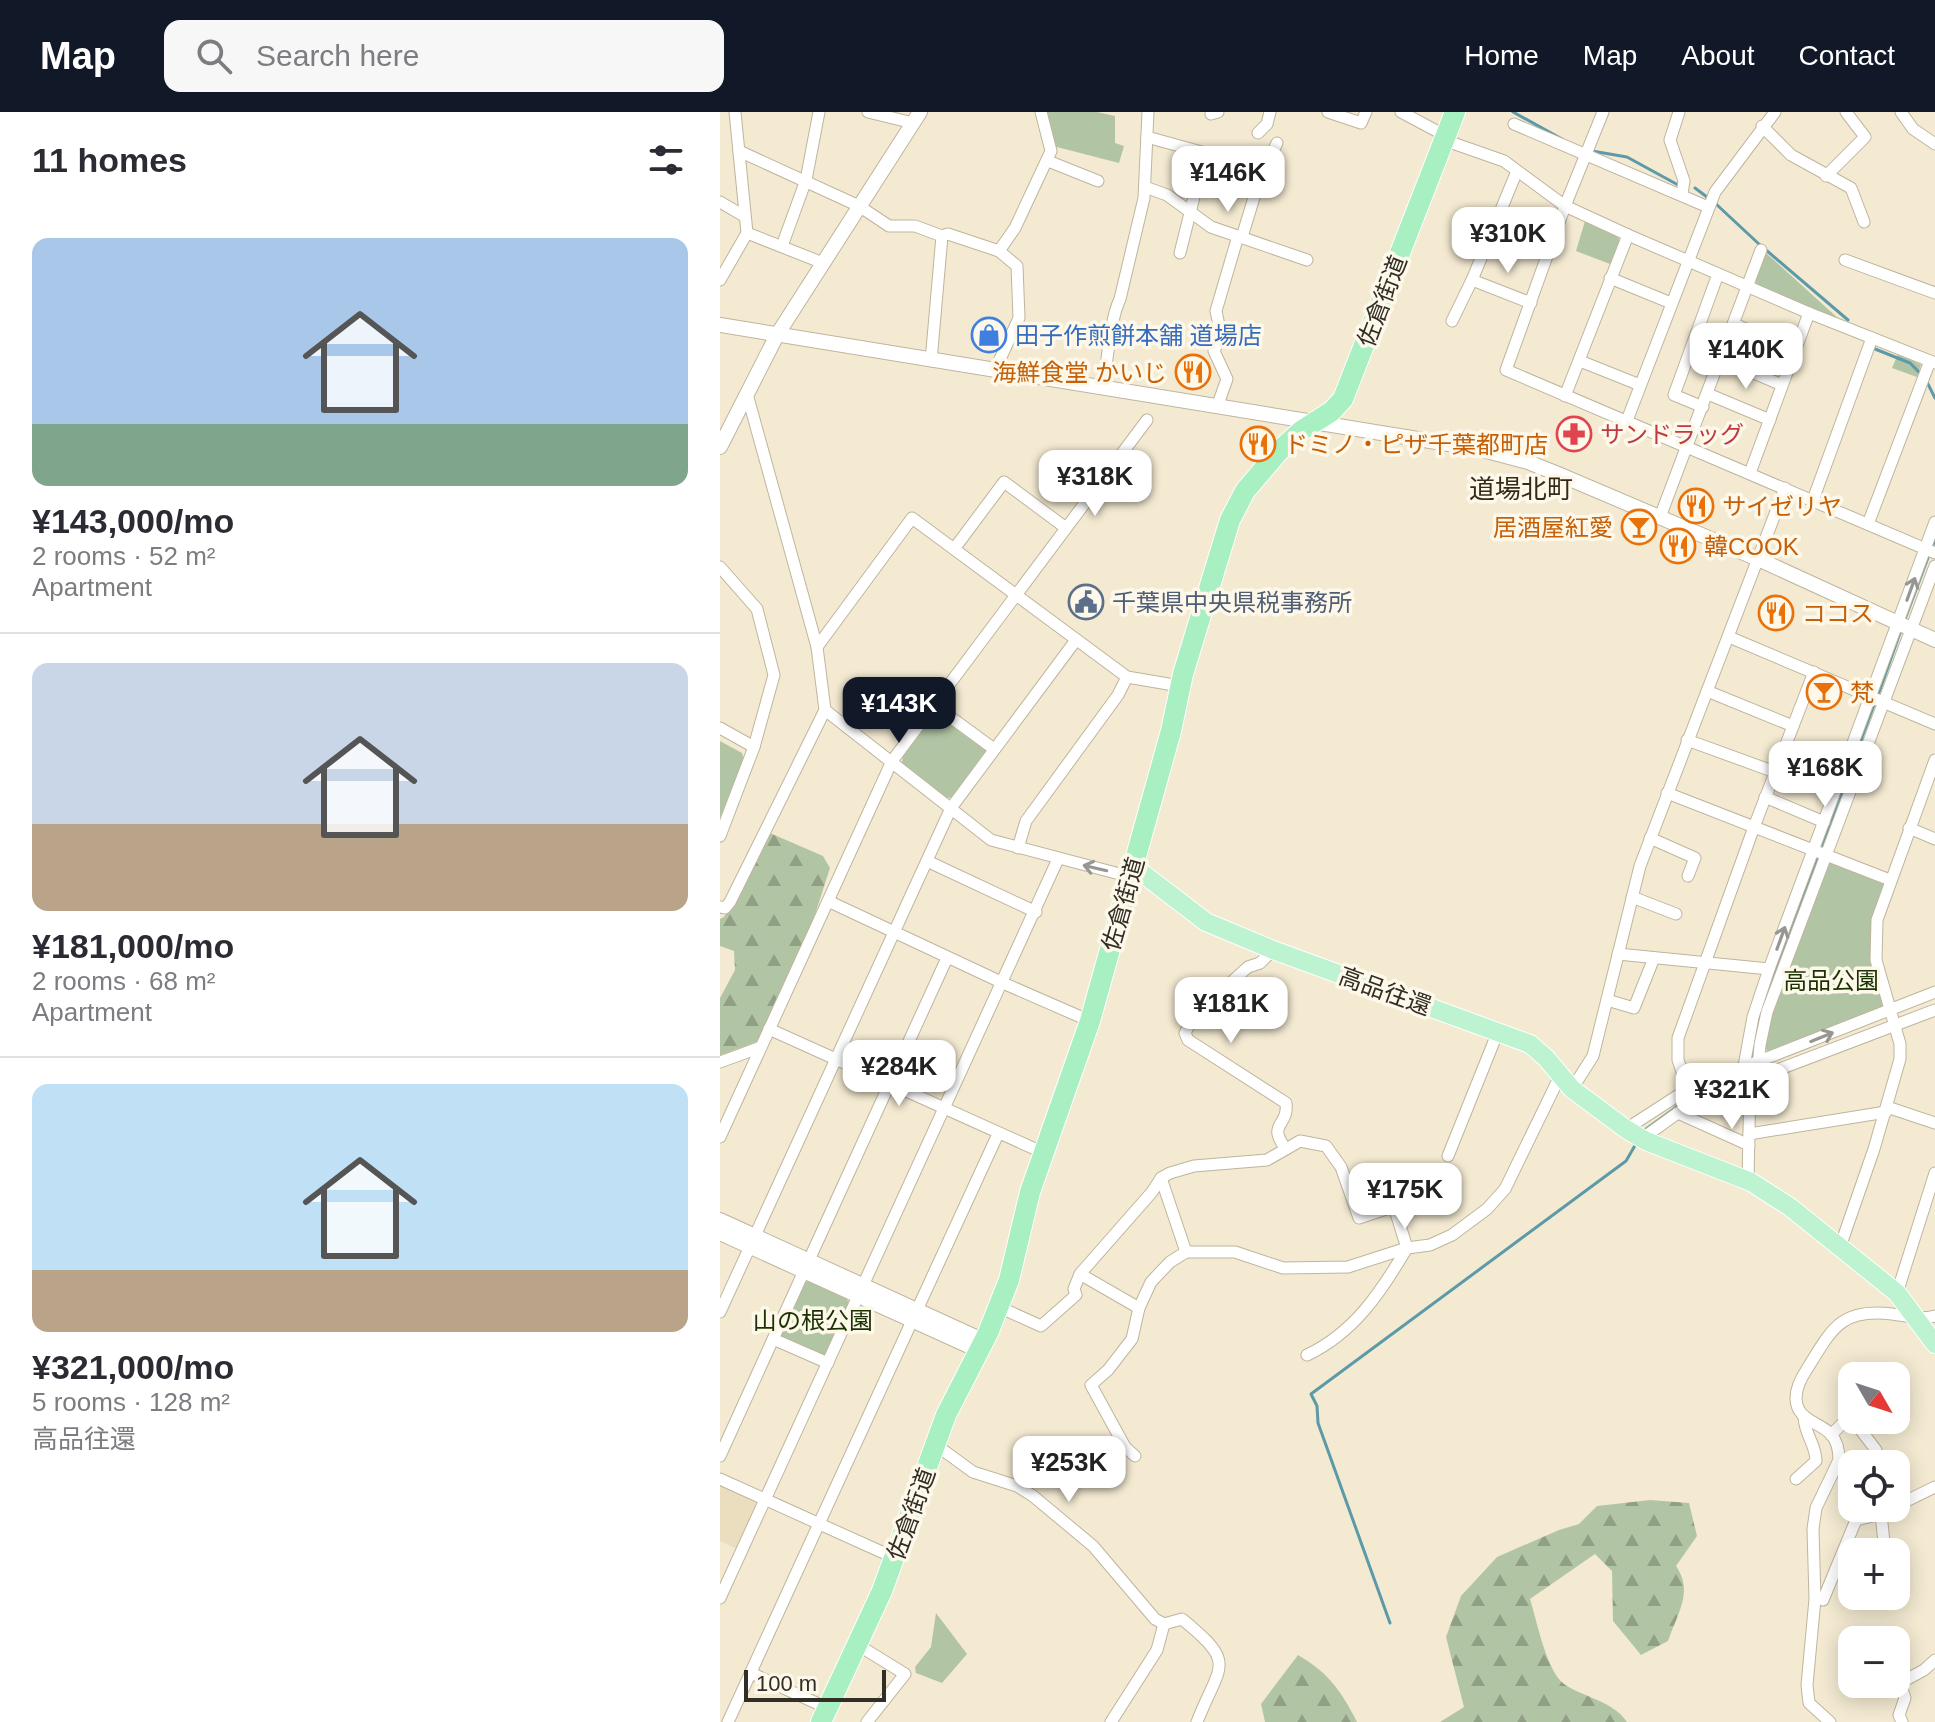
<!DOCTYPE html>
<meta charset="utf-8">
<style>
:root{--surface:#fff;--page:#f7f7f7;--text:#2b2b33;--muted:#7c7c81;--line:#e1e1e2;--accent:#111827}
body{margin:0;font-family:Arial,"Noto Sans JP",sans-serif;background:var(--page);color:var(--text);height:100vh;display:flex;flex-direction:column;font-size:30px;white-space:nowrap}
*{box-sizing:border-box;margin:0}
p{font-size:26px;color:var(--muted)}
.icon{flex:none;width:44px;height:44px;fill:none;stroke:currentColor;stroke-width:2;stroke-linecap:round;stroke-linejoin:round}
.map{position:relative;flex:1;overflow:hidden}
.drawer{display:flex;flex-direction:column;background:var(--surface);width:720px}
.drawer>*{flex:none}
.needle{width:52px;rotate:129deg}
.buttons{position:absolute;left:1118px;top:1250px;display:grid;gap:16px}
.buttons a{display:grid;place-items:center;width:72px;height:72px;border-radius:16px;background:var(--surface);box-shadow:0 4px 20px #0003;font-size:40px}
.scale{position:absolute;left:24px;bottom:20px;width:142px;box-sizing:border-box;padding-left:8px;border:4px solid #312e25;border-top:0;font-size:22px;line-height:28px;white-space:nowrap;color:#312e25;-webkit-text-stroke:6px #fdf8e9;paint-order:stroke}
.price{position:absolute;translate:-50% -68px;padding:0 18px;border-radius:16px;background:#fff;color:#222;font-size:26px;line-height:52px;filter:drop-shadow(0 2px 4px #0008)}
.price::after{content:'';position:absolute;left:50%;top:48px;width:24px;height:18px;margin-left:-12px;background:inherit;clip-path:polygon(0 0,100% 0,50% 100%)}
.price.on{background:var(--accent);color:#fff}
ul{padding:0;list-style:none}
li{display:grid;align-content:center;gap:16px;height:424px;padding:0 32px}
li+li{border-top:2px solid var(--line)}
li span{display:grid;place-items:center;height:248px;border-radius:16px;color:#555}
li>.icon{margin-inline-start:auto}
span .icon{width:144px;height:144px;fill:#fffc;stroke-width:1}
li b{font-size:34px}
h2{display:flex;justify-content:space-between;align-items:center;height:96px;padding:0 32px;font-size:34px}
header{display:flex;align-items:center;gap:48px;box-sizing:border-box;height:112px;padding:0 40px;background:var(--accent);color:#fff}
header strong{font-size:38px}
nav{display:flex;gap:44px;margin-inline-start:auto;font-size:28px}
.search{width:560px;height:72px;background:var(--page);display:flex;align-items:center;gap:20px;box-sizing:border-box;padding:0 28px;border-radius:16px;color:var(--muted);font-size:30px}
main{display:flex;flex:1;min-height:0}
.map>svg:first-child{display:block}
</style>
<header>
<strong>Map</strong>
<div class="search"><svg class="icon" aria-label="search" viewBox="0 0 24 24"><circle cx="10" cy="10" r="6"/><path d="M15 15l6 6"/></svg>Search here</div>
<nav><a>Home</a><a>Map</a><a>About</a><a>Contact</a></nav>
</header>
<main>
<section class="drawer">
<h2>11 homes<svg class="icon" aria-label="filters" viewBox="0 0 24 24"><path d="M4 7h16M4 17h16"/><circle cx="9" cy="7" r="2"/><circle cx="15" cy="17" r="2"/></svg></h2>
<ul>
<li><span style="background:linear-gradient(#a9c7e8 75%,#7fa58c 0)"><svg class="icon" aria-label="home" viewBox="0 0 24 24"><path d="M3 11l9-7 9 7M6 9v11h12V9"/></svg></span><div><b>¥143,000/mo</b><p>2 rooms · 52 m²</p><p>Apartment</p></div></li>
<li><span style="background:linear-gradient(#c9d6e8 65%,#b9a48a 0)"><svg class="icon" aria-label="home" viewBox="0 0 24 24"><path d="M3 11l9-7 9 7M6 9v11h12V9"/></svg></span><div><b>¥181,000/mo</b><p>2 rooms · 68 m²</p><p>Apartment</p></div></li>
<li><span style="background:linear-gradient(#bfe0f5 75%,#b9a48a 0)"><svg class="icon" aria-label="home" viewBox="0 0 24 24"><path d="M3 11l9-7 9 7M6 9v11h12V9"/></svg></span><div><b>¥321,000/mo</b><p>5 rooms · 128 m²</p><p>高品往還</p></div></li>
</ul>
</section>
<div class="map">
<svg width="1215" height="1610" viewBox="0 0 1215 1610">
<defs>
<pattern id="forest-firs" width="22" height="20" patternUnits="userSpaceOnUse" patternTransform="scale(2)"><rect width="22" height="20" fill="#b1c5a4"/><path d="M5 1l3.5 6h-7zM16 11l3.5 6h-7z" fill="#91a085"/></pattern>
</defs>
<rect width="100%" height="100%" fill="#f4ead2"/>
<!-- built -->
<path fill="#ebdebf" d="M0,1371L34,1386L37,1393L17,1437L0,1429Z"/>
<!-- forest -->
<g fill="url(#forest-firs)">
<path d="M50,721L103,744L110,756L89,821L39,929L0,943V886L15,858L14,839L0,834V807L4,805Z"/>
<path d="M930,1388L969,1391L977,1424L956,1454C974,1480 957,1502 948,1529L921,1543L893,1509L892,1459L875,1442L810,1487C817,1510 824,1546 838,1566C850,1583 892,1586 907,1610H720L744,1595L726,1525L741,1484L777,1445L839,1418L859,1412L877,1394Z"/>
<path d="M578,1543C609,1561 621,1579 637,1610H545L541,1592Z"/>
</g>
<!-- park -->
<g fill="#b1c5a4">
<path d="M323,0H377L395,4V31L404,34L399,51L333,34Z"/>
<path d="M865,109L897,122L900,130L890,152L856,139Z"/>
<path d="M1045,140L1120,208L1037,173L1035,167Z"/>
<path d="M1178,242L1201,253L1197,265L1172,256Z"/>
<path d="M220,599L265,635L267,642L234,685L227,686L182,651L183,643L214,601Z"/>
<path d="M0,629L22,641L24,648L0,706Z"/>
<path d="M1108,748L1165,770L1153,808L1165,896L1051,941L1043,936L1051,901Z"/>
<path d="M88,1169L126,1186L129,1191L105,1246L59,1227L81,1172Z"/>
<path d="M216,1501L247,1542L222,1571L196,1561L195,1555L211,1535Z"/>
</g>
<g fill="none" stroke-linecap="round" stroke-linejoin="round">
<!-- stream -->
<g stroke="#5c9aaa" stroke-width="3">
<path d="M793,0L842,27"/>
<path d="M872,39L907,45L960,74"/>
<path d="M975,76L987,85"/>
<path d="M996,92L1040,133"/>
<path d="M1046,138L1128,208"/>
<path d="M1155,237L1190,251L1201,262"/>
<path d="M1206,268L1215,286"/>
<path d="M1212,436L1215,427"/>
<path d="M1185,507L1209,443"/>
<path d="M1158,583L1181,518"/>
<path d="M1101,736L1155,590"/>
<path d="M1047,879L1099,744"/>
<path d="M1032,945L1041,897"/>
<path d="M974,984L1019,966"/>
<path d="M922,1020L958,994"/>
<path d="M670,1511L598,1311L597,1294L591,1282L906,1049L917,1030"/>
</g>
<!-- minor casing -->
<g stroke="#beb59e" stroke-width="13">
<g id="minor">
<path d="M148,0L193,11"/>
<path d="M608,0L641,11L646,0"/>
<path d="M681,0L726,24"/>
<path d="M883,0L845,94L786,258L1215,441"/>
<path d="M959,0L950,28L964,69L962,82"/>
<path d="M1181,0L1193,17L1215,32"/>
<path d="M491,2L498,0"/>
<path d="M794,12L988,95"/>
<path d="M1042,14L1071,43L1131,76L1144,110"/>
<path d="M538,21L547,12L550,0"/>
<path d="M427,25L485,41L460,141"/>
<path d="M724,28L784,49L845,94L908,123L1089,201L1215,251"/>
<path d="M19,39L139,94L169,114H195L222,124L228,122L279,139L297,154L299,206L275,258"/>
<path d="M328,49L378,69"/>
<path d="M1106,64L1145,25L1126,0"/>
<path d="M425,75L447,83L491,115L587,148"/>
<path d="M0,90L24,104"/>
<path d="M27,121L103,151"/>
<path d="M522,125L539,69L557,31"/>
<path d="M62,134L86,68L99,0"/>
<path d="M279,139L295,116L331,39L321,0"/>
<path d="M1125,148L1215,181"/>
<path d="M890,166L951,191"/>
<path d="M0,168L27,121L15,0"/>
<path d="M752,168L811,191"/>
<path d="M732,209L752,168L797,59"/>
<path d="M1014,212L1075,238"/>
<path d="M1001,247L1062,273"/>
<path d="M211,249L222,124"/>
<path d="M860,249L920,273"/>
<path d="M383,276C387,252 390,207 400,187L424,86L428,0"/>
<path d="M988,282L1050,308"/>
<path d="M845,284L908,123"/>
<path d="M497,295L507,267L494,239L501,223L496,199L518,124"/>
<path d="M983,295L954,283L998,162"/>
<path d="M906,311L995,80L1055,0"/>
<path d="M1030,361L1089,201"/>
<path d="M1093,388L1152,226"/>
<path d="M940,405L1041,138"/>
<path d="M1148,412L1210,249"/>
<path d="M234,437L284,370L346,416"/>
<path d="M0,455L37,497L54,563L34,635L0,724"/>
<path d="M1009,525L1215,612"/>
<path d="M97,535L192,406L407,565L460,574"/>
<path d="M987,579L1073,614"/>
<path d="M214,593L274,637"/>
<path d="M105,598L271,728L411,765"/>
<path d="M0,616L34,635"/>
<path d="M967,628L1055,660"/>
<path d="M947,681L1170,768"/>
<path d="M1045,685L1104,710"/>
<path d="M1189,716L1215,727"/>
<path d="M930,726L975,746L968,764"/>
<path d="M298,736L306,709L398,583L407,565"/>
<path d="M207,749L316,800"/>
<path d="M912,785L956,802"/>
<path d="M108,789L283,871L370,909"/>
<path d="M0,795L5,796L10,790L105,598L97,535L27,282"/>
<path d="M553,838L540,851L528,855L474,904L465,921L468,928L566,991C569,1015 546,1011 566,1037"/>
<path d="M898,842L1049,857"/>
<path d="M887,888L914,896L934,846"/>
<path d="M49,917L324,1041"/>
<path d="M0,950L41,935"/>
<path d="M1024,954L1033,905L1049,857L1215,410"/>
<path d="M1037,967L1040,933L1047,900L1215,454"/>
<path d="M852,977L873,944L920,754L1065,376"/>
<path d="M968,977L958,948V926L1034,715L1094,560"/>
<path d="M1167,995L1215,1011"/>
<path d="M958,1001L1029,1033"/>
<path d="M906,1017L968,977L1215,880"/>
<path d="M1029,1022L1166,1000"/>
<path d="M0,1025L172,649L427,308"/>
<path d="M926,1029L930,1021L973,990L1215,898"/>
<path d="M728,1044L777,922"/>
<path d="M441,1066L466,1140"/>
<path d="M1028,1069L1030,970"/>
<path d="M1120,1135L1154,1037L1180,947V932L1156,848L1157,808L1215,648"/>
<path d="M89,1148L227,846"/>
<path d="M360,1162L419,1196"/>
<path d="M1177,1181L1215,1061"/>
<path d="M279,1195L321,1214L356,1183L354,1177L360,1162L432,1080L441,1066L450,1061L474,1054L547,1048L580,1029L606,1034L621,1055L639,1106L711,1082"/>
<path d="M197,1198L278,1022"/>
<path d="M0,1200L231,696L356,528"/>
<path d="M53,1227L108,1251"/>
<path d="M587,1243C634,1221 661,1180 687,1136L663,1059"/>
<path d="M1133,1308L1156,1338V1352"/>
<path d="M1111,1323L1132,1302"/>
<path d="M216,1333L253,1360L297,1374L313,1384L373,1434L435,1507L444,1512L462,1507C518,1553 500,1551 477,1610"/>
<path d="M0,1344L84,1159"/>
<path d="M415,1344L405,1335L371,1273L388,1258L412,1227L419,1196L431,1170L450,1150L466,1140H515L563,1156L628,1155L687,1136L710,1133L732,1123L767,1097L785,1077L840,964"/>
<path d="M0,1367L175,1446"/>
<path d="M1076,1367L1096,1349C1096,1332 1085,1324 1084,1305"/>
<path d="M1176,1394L1215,1375"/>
<path d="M1161,1402L1165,1440"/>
<path d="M1116,1457L1132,1463"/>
<path d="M0,1486L338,747"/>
<path d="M1103,1488L1136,1408L1161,1402L1173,1396"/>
<path d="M138,1533L185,1562L147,1610"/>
<path d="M31,1561L107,1596"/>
<path d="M8,1610L192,1209"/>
<path d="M391,1610L437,1538L444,1512"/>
<path d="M1110,1610L1089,1591L1087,1573L1095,1487L1093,1417L1096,1396L1119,1348C1119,1310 1090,1317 1079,1298C1072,1285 1079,1269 1087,1257C1112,1217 1120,1196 1172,1202C1188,1204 1199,1208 1215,1204"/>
<path d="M1182,1610L1179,1603L1185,1586L1180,1571L1204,1558L1215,1548"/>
</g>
</g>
<!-- tertiary casing -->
<g stroke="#beb59e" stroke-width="16">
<g id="tertiary">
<path d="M0,213L759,337L808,350L838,362L1038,447L1215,528"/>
<path d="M0,335L57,223L200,0"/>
<path d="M0,1108L258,1226L262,1234L253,1236L0,1121"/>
</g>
</g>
<!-- primary casing -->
<g stroke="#fff" stroke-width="20">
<path id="primary" d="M413,757L422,761L486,810L553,838L810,932L826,946L852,977L906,1017L926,1029L1031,1070L1070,1095L1177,1181L1215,1232"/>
</g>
<!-- trunk casing -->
<g stroke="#fff" stroke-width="22">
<path id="trunk" d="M101,1610L162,1479L226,1303L268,1221L289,1168L310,1080L370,909L451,619L463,562L510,408L525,379L559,339L581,319L612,299L623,287L735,0"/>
</g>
<!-- minor -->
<use href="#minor" stroke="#fff" stroke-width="11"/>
<!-- tertiary -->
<use href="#tertiary" stroke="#fff" stroke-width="14"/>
<!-- primary -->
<use href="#primary" stroke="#bef3d1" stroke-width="18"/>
<!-- trunk -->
<use href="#trunk" stroke="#a8efc2" stroke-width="20"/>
</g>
<!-- one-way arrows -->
<defs><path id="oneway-shaft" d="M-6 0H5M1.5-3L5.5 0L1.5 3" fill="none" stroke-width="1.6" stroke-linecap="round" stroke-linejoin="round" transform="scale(2)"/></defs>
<g stroke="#989692">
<use href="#oneway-shaft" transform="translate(1191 477) rotate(-70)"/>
<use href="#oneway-shaft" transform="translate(375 756) rotate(-167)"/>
<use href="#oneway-shaft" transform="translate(1061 826) rotate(-70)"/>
<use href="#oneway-shaft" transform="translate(1102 925) rotate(-22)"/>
</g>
<!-- icons -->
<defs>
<g id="shop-ring" transform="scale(1.8)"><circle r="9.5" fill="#fdf8e9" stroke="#3f7fe0" stroke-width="1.5"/><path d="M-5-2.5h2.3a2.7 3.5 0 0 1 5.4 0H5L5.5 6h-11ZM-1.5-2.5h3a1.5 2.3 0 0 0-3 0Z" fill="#3f7fe0"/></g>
<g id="restaurant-ring" transform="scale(1.8)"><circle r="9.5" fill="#fdf8e9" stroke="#e8710a" stroke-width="1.5"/><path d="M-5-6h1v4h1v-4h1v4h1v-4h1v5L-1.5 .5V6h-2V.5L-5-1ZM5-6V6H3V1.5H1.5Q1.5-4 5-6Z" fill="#e8710a"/></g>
<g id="pharmacy-ring" transform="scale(1.8)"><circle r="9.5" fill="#fdf8e9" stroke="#e0444e" stroke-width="1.5"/><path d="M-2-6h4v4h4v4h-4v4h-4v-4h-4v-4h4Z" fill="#e0444e"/></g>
<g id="bar-ring" transform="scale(1.8)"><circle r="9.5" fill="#fdf8e9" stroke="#e8710a" stroke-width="1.5"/><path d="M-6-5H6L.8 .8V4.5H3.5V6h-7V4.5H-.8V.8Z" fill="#e8710a"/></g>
<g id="civic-ring" transform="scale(1.8)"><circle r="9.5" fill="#fdf8e9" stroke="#5c6f8a" stroke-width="1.5"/><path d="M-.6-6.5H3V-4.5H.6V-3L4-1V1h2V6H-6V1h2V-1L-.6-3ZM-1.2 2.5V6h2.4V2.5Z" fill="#5c6f8a"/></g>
</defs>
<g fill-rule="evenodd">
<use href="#shop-ring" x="269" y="223"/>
<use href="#restaurant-ring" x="473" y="260"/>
<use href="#pharmacy-ring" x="854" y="322"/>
<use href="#restaurant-ring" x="538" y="332"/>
<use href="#restaurant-ring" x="976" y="394"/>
<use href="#bar-ring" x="919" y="415"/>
<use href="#restaurant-ring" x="958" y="434"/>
<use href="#civic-ring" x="366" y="490"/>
<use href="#restaurant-ring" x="1056" y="501"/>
<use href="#bar-ring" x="1104" y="580"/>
</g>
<g text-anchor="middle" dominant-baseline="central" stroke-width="7" stroke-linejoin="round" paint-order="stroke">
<!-- street labels -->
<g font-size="24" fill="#312e25" stroke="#fdf8e9">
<text transform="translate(662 189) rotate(-69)">佐倉街道</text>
<text transform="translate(403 792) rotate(-74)">佐倉街道</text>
<text transform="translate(665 879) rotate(20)">高品往還</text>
<text transform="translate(191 1402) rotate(-70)">佐倉街道</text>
</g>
<!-- shop labels -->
<g font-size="24" fill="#366cbe" stroke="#fdf8e9" text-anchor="start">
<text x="295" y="223">田子作煎餅本舗 道場店</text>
</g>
<!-- food labels -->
<g font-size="24" fill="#c56008" stroke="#fdf8e9" text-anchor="start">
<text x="447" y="260" text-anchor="end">海鮮食堂 かいじ</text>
<text x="564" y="332">ドミノ・ピザ千葉都町店</text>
<text x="1002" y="394">サイゼリヤ</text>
<text x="893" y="415" text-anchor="end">居酒屋紅愛</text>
<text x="984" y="434">韓COOK</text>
<text x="1082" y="501">ココス</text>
<text x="1130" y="580">梵</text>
</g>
<!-- health labels -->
<g font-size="24" fill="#be3a42" stroke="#fdf8e9" text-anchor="start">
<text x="880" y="322">サンドラッグ</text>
</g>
<!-- service labels -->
<g font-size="24" fill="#4e5e75" stroke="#fdf8e9" text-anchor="start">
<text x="392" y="490">千葉県中央県税事務所</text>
</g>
<!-- park labels -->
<g font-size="24" fill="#1a3201" stroke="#fdf8e9">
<text x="1111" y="868">高品公園</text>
<text x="93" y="1208">山の根公園</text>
</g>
<!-- neighbourhood labels -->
<g font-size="26" fill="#332b18" stroke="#fdf8e9">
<text x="801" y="377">道場北町</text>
</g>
</g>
</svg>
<div class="buttons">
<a><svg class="needle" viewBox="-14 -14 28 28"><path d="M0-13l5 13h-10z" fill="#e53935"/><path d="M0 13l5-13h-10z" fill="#7c7c81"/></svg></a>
<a><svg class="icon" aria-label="locate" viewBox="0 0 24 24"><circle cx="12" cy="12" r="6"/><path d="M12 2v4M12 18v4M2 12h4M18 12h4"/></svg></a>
<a>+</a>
<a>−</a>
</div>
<div class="scale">100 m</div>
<b class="price" style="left:508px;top:102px">¥146K</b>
<b class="price" style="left:788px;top:163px">¥310K</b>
<b class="price" style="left:1026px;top:279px">¥140K</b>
<b class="price" style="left:375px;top:406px">¥318K</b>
<b class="price on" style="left:179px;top:633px">¥143K</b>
<b class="price" style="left:1105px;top:697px">¥168K</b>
<b class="price" style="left:511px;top:933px">¥181K</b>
<b class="price" style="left:179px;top:996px">¥284K</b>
<b class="price" style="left:1012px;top:1019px">¥321K</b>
<b class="price" style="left:685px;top:1119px">¥175K</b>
<b class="price" style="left:349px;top:1392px">¥253K</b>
</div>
</main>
